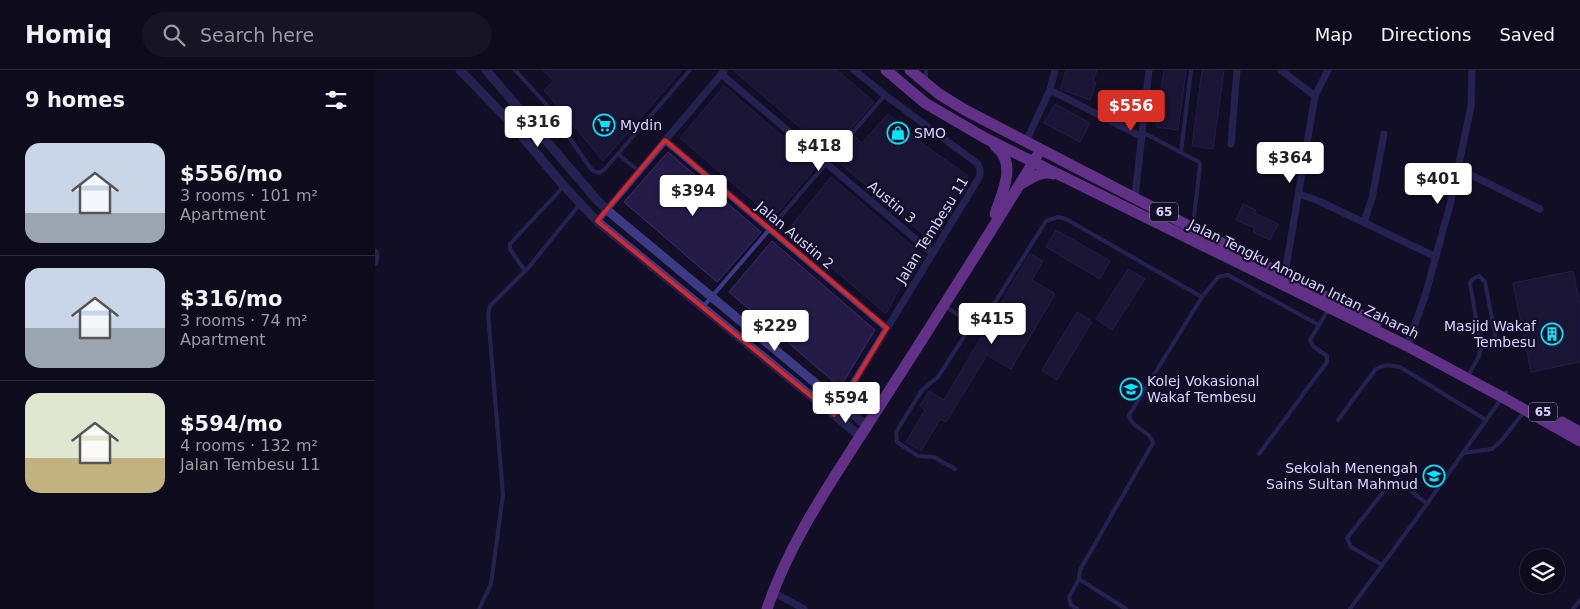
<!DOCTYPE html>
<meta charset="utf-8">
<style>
:root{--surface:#0e0b1c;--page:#171425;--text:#f1f3f6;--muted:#9b9ba3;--line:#2e2b3b;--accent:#d93025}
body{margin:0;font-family:"DejaVu Sans",sans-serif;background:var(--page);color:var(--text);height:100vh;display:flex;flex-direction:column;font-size:19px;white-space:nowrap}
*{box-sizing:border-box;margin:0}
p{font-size:16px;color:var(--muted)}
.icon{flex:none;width:28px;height:28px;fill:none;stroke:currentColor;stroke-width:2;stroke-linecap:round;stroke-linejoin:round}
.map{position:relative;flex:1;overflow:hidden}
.drawer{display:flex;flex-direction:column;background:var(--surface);width:375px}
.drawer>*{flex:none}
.controls{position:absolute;left:1145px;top:479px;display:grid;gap:10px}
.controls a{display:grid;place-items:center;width:45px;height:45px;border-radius:50%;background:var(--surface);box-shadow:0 1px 4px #0004,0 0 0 1px var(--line);font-size:25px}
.price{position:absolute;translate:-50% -42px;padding:0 11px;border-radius:5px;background:#fff;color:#222;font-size:16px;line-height:32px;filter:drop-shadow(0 1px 2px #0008)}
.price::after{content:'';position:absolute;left:50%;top:30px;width:15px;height:11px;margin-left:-8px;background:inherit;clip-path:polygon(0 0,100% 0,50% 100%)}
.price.current{background:var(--accent);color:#fff}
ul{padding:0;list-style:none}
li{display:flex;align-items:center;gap:15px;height:125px;padding:0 25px}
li+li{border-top:1px solid var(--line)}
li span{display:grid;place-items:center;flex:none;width:140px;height:100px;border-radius:15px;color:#555}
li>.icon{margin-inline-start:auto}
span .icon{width:60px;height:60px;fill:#fffc;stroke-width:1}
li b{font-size:21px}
h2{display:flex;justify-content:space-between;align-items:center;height:60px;padding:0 25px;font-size:21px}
header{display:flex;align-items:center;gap:30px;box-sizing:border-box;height:70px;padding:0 25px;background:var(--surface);border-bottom:1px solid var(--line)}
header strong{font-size:24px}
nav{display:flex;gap:28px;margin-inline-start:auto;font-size:18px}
.search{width:350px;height:45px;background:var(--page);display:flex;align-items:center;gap:12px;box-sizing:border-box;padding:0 18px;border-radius:28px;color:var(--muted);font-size:19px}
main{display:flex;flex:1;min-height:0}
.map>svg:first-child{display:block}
</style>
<header>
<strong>Homiq</strong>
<div class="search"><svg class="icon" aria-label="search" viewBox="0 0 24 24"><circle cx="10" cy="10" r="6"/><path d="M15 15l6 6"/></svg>Search here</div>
<nav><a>Map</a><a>Directions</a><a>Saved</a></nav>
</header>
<main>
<section class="drawer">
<h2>9 homes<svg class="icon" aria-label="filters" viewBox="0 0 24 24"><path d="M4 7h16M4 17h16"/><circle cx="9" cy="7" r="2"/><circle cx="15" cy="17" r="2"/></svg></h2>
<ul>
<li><span style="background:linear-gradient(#c9d6e8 70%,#9aa5b1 0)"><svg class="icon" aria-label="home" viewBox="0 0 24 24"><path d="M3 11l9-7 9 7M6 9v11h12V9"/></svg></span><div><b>$556/mo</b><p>3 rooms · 101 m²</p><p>Apartment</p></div></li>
<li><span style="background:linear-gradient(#c9d6e8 60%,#9aa5b1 0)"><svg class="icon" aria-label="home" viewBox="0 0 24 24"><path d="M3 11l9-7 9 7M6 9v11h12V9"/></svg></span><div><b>$316/mo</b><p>3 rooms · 74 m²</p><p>Apartment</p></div></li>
<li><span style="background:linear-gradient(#dfe7d0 65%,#c2b280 0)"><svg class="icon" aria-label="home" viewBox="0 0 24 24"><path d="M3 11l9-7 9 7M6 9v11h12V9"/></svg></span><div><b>$594/mo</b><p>4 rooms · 132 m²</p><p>Jalan Tembesu 11</p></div></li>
</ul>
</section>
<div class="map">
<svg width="1205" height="539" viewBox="0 0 1205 539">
<rect width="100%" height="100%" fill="#130f26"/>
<!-- building -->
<g fill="#241b47" stroke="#3b2d73">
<path d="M168,0H307L228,91L169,20L179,11Z"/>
<path d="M358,0H462L499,32L455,83Z"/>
<path d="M691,0H722L718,11L721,12L715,30L685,19Z"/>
<path d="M789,0H811L803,60L781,57Z"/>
<path d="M827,0H849L838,79L817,76Z"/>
<path d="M349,16L442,96L398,148L305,68Z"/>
<path d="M680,34L715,53L705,72L669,53Z"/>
<path d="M513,44L552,77L593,106L575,137L573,135L554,169L461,90L479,66L487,73Z"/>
<path d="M293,82L386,162L342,212L249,132Z"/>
<path d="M456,107L550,187L527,213L511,244L413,160Z"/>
<path d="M868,134L881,140L879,143L903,154L895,170L878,162L880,158L861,150Z"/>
<path d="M681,160L735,191L725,209L671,177Z"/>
<path d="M397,171L500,260L465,317L354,222Z"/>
<path d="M655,184L668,191L657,210L680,224L636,299L612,285L571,352L565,349L546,381L531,372L550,340L545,336L554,321L569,330Z"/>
<path d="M753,199L770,209L737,260L721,249Z"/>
<path d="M1198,201L1205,235V292L1156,302L1138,213Z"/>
<path d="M702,242L717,252L682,310L667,300Z"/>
</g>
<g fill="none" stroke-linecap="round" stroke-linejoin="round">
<!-- service -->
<g stroke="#3d3a85" stroke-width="4">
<path d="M140,0L170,33L217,100L224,103L230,99L315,0"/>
<path d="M551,10V0"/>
<path d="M767,62L824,92L825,96L818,155"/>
<path d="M806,82L816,0"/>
<path d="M243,84L264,101"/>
<path d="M150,201L135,179V174L189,116"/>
<path d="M827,227L843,207L853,205L944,255L953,240"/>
<path d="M570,236L597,254L604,255L609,250L671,151L683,147L691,149L827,227L754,345C756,359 776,360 778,373L705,500L704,509L751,539"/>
<path d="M327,238L510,25"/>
<path d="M1093,306L1104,286L1106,278L1095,213L1098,209L1104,206L1110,212L1120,264C1119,272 1112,274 1106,278"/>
<path d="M963,350L1000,300C1009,294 1014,295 1025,297L1111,350"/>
<path d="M1088,383L1117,379L1126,371L1149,342"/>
<path d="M884,384L952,292V286L938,276L935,270L944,255"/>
<path d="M580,399L559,387L543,386L522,372L521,362L547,320L563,307L597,254"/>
<path d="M1007,495L976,477L972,468L1016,412L1023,411L1027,413L1052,434"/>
<path d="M104,539L116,514L128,425L113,244L115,236L154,197L205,134"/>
<path d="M702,539L696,535L694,527L704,509"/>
<path d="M975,539L1052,434L1131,322"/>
<path d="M1198,539L1205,530"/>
</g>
<!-- minor -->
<g stroke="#3d3a85" stroke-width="7">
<path d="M906,0L940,26"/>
<path d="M346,4L557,183"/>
<path d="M675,20L767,67"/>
<path d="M290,70L512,258"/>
<path d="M651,71L675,20L680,0"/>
<path d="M856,74L862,0"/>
<path d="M1082,98L1165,139"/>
<path d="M924,124L944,131L1061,187"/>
<path d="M760,127L774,0"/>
<path d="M222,151L349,1"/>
<path d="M989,152L997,128L1009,64"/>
<path d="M0,182L1,185L0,192"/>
<path d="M909,209L940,26L953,0"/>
<path d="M1032,276L1050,226L1075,135L1096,37L1097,0"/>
<path d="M459,345L605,106V99L603,94L510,25L479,0"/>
<path d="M398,522L429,539"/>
</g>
<!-- tertiary -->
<g stroke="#3d3a85" stroke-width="9">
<path d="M85,0L133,50L189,116L222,151L485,366"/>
<path d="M111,0L221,129L232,140L492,356"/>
</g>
<!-- primary -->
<g stroke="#c25bff" stroke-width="11">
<path d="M511,0L550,33L610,68L1032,276L1127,327L1205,371"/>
<path d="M535,0L564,24L590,40L1001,253"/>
<path d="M646,114C657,108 666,100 679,104"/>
<path d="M620,144C627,123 643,93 620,76"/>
<path d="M1187,352L1205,362"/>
<path d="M392,539C413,476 450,421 486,365C545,273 605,180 662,86"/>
</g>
</g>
<!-- marked area -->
<path d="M0 0H1205V539H0ZM290,70L512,258L459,345L222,151Z" fill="#130f26" fill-opacity=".55" fill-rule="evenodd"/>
<path fill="none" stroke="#d62828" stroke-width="4" stroke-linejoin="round" d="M290,70L512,258L459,345L222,151Z"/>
<!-- icons -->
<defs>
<g id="supermarket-ring" transform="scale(1.125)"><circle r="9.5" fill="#130f26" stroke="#00e5ff" stroke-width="1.5"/><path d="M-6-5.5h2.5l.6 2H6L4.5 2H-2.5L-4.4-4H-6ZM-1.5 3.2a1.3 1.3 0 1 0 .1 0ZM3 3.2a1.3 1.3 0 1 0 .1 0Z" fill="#00e5ff"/></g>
<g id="shop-ring" transform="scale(1.125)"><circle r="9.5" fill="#130f26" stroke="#00e5ff" stroke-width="1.5"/><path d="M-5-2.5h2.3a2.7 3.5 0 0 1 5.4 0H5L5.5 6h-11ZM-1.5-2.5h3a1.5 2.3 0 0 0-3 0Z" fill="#00e5ff"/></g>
<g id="building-ring" transform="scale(1.125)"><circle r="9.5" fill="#130f26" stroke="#00e5ff" stroke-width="1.5"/><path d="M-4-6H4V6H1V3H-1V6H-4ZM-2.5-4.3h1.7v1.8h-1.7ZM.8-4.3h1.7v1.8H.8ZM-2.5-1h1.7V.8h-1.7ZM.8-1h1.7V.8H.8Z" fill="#00e5ff"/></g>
<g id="school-ring" transform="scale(1.125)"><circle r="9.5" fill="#130f26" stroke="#00e5ff" stroke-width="1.5"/><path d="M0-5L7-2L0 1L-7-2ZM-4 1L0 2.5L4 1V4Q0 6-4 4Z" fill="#00e5ff"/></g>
</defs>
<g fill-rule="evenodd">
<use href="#supermarket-ring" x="229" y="55"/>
<use href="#shop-ring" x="523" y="63"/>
<use href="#building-ring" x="1177" y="264"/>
<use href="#school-ring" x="756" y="319"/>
<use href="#school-ring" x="1059" y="406"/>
</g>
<g text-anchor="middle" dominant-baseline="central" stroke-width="4.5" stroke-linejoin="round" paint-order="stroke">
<!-- shield labels -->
<g fill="#130f26" stroke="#9e99be" stroke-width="1">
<rect x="775" y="132.5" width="28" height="19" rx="4"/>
<rect x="1154" y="332.5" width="28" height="19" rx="4"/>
</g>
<g font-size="12" font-weight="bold" fill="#d9d4ff">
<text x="789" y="142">65</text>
<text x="1168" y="342">65</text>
</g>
<!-- poi labels -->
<g font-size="14" fill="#d9d4ff" stroke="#130f26" text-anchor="start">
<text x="245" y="55">Mydin</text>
<text x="539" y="63">SMO</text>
<text x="1161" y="256" text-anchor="end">Masjid Wakaf<tspan x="1161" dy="16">Tembesu</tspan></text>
<text x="772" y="311">Kolej Vokasional<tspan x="772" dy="16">Wakaf Tembesu</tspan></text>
<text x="1043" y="398" text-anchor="end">Sekolah Menengah<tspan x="1043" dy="16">Sains Sultan Mahmud</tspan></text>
</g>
<!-- street labels -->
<g font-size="14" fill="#d9d4ff" stroke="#130f26">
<text transform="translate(517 132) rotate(40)">Austin 3</text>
<text transform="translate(557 160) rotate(-58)">Jalan Tembesu 11</text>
<text transform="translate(420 165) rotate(40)">Jalan Austin 2</text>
<text transform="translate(929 209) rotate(26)">Jalan Tengku Ampuan Intan Zaharah</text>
</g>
</g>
</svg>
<div class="controls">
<a><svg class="icon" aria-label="layers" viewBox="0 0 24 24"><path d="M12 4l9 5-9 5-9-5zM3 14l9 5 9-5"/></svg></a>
</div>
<b class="price current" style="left:756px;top:62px">$556</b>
<b class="price" style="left:163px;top:78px">$316</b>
<b class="price" style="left:444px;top:102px">$418</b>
<b class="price" style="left:915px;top:114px">$364</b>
<b class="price" style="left:1063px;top:135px">$401</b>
<b class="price" style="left:318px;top:147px">$394</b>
<b class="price" style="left:617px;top:275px">$415</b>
<b class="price" style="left:400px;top:282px">$229</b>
<b class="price" style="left:471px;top:354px">$594</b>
</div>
</main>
